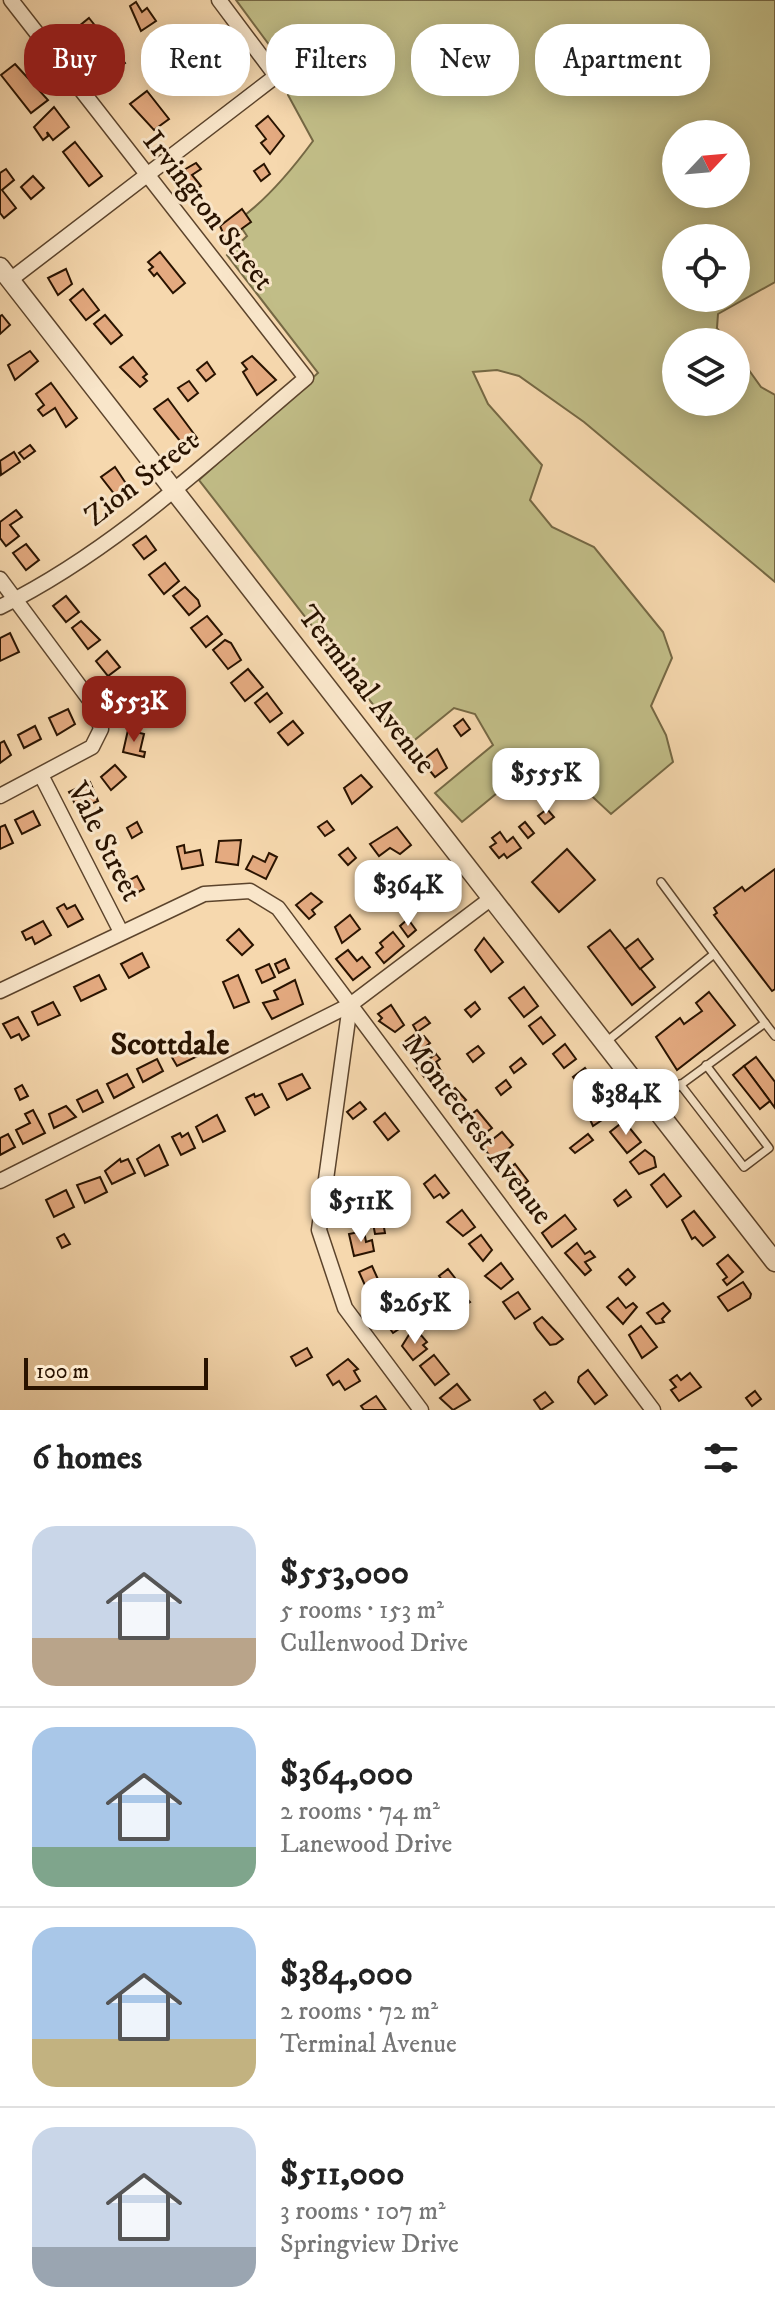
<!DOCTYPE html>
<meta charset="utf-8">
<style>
:root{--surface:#fff;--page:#f6f6f6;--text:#222;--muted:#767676;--line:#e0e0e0;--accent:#8f2418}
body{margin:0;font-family:"IM FELL DW Pica",serif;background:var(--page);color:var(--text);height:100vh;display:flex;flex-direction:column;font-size:30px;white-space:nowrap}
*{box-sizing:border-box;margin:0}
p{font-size:26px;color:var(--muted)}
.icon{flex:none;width:44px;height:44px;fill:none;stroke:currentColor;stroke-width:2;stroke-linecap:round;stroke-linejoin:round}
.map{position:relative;height:1410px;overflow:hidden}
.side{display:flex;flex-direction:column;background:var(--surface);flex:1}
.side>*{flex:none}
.top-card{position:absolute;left:24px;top:24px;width:728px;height:72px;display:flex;gap:16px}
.needle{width:52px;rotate:64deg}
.fabs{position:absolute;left:662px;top:120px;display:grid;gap:16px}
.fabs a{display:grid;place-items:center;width:88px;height:88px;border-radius:50%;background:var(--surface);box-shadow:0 4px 20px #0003;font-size:40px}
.scale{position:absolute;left:24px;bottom:20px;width:184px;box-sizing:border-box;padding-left:8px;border:4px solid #291300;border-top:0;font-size:22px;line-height:28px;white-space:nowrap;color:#291300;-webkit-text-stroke:6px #f9e6ca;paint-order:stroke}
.price{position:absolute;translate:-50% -68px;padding:0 18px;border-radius:16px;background:#fff;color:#222;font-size:26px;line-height:52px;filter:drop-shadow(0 2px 4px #0008)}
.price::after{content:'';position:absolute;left:50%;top:48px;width:24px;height:18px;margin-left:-12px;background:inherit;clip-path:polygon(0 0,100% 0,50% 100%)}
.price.active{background:var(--accent);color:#fff}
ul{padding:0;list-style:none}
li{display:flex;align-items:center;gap:24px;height:200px;padding:0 32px}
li+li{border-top:2px solid var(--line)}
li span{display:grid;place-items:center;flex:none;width:224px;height:160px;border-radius:24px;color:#555}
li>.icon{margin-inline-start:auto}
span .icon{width:96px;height:96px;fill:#fffc;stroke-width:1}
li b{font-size:34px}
h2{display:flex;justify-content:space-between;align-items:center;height:96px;padding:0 32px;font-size:34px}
.pill{padding:0 28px;border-radius:32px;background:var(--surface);box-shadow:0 4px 20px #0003;font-size:28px;line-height:72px}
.pill.active{background:var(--accent);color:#fff}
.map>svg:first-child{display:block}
</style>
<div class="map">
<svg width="775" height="1410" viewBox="0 0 775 1410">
<rect width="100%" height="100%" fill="#f6d8ae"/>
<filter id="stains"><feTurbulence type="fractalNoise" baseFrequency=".0025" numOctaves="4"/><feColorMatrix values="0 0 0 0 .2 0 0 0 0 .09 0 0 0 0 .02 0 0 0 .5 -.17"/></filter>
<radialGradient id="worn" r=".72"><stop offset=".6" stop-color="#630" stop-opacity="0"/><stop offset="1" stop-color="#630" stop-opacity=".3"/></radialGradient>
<!-- green -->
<path fill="#c1bd87" stroke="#756844" stroke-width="2" fill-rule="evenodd" d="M236,0H775V282L718,314L717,328L728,342H676V402H736V352L761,387L775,395V582L584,422L519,376L497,370L473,372L488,404L542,465L530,500L552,527L594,547L663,632L672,658L651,706L666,735L673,762L611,814L566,772L540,790L525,770L462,822L435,793L493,745L475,714L454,708L406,747L199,480L318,373L227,255L247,236L237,221C267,200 291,171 313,141L288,95L287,69ZM676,134H736V194H676ZM676,238H736V298H676Z"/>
<!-- building -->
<g fill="#e4aa80" stroke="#291300" stroke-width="2">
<path d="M136,2L142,12L147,8L156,21L141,31L130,6Z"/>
<path d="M89,18L125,63L108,76L80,47L83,44L73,31Z"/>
<path d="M15,64L48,100L31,113L1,75Z"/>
<path d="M147,91L169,119L154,130L130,104Z"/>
<path d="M54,107L69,127L53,140L47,132L48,136L43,140L34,127Z"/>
<path d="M268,116L284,136L270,154L261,143L266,139L256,126Z"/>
<path d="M75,142L102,176L89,186L63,152Z"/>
<path d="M196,163L201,169L192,175L201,186L189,194L175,175Z"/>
<path d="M264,164L270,174L261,181L254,171Z"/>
<path d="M6,169L14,180L2,190L16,208L4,218L0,213V173Z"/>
<path d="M33,176L44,188L31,199L21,187Z"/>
<path d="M242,209L251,222L226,240L220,226Z"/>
<path d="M160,252L185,283L173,293L157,273L154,276L149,270L153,267L148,262Z"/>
<path d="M66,269L72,284L58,295L48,278Z"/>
<path d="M83,289L99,310L86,320L70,300Z"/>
<path d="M2,315L10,325L0,334V316Z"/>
<path d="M105,315L122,335L111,344L94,324Z"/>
<path d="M30,351L38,361L15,380L8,365Z"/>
<path d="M252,356L276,380L257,395L243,372L247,369L242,363Z"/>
<path d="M133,357L147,374L143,377L147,381L140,387L120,367Z"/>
<path d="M207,362L215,374L206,381L197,370Z"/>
<path d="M189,381L198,393L188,401L178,388Z"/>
<path d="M51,383L77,418L66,427L55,408L43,416L38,410L44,405L36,394Z"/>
<path d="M168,399L197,438L185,447L154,409Z"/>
<path d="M30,445L35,451L24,459L19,453Z"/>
<path d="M14,452L20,462L1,475L0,461Z"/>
<path d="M115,467L131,491L119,500L101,477Z"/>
<path d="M16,510L22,517L10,525L19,536L6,546L0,538V522Z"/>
<path d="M146,536L156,550L144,559L133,545Z"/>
<path d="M26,544L39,560L26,570L13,553Z"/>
<path d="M165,563L179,581L164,594L149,575Z"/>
<path d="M185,587L198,600L200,606L189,615L173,596Z"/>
<path d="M66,596L79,612L66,622L53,606Z"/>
<path d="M207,616L222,634L206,647L191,628Z"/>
<path d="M81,621L100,640L88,649L72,628Z"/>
<path d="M10,633L19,652L0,661V638Z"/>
<path d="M225,640L231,643L241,660L228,669L213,650Z"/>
<path d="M107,651L120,667L108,676L96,661Z"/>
<path d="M248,669L263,687L245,701L231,683Z"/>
<path d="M130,681L143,697L131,706L118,690Z"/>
<path d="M267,693L282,713L270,722L255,703Z"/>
<path d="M68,709L75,724L57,735L49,718Z"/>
<path d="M463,719L470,729L461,736L454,726Z"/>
<path d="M293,721L303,733L288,745L278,733Z"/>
<path d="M35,726L41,739L24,748L18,735Z"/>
<path d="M128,730L144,734L140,751L145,752L144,757L123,752Z"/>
<path d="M4,741L11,755L0,763V743Z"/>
<path d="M437,749L447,768L435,777L422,761Z"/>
<path d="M115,765L126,777L111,790L101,777Z"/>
<path d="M361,775L372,787L352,804L344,788Z"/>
<path d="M90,782L98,801L78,810L69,792Z"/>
<path d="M547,809L554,817L545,824L538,816Z"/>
<path d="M33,811L40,825L22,834L15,820Z"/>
<path d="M327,821L334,830L325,836L318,827Z"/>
<path d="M137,822L142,832L132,838L127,828Z"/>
<path d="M525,822L534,833L528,838L519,827Z"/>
<path d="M5,825L13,843L0,849V827Z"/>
<path d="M397,827L411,845L400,854L390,848L379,856L370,844Z"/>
<path d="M500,832L507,842L513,837L521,848L507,858L504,854L499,858L490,847L496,843L492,838Z"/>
<path d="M241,840L238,865L216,862L219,841Z"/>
<path d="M184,845L185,853L200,850L203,865L182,869L177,847Z"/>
<path d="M348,848L356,858L348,865L339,855Z"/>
<path d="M567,849L595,880L559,912L532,882Z"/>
<path d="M269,853L277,857L266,879L246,869L253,856L265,862Z"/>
<path d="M775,869V989L772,991L714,915L717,913L714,908L742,887L745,891Z"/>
<path d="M137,876L144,889L125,899L118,886Z"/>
<path d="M440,882L454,901L442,909L429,891Z"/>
<path d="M311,893L322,902L312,910L315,914L309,919L296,905Z"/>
<path d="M64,904L67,909L75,905L83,919L68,927L57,908Z"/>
<path d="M350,915L360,929L342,943L335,927Z"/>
<path d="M408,919L416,930L408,937L400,926Z"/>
<path d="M43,921L51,935L35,944L32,937L26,940L22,932Z"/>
<path d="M239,929L253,945L242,955L227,940Z"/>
<path d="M610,930L655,987L632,1005L588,947Z"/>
<path d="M393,932L404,946L384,963L376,953L383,947L380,943Z"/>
<path d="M484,938L503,962L491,972L475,950Z"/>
<path d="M638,939L653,959L640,969L625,949Z"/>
<path d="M348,950L357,961L362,957L370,967L353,980L336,959Z"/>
<path d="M142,953L149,967L129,978L121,964Z"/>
<path d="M285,959L289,968L279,973L275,964Z"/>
<path d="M269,964L275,977L262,983L256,970Z"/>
<path d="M99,975L106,989L81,1001L74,987Z"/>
<path d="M238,975L249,1002L234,1008L223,982Z"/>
<path d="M295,980L303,1004L272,1019L263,1003L278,999L274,991Z"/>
<path d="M524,987L538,1006L524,1017L509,998Z"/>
<path d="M709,992L735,1025L677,1070L656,1037L680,1018L684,1024L702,1011L696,1003Z"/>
<path d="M53,1002L60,1015L38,1025L32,1012Z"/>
<path d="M475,1002L480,1009L471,1017L465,1010Z"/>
<path d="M391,1005L404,1025L395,1032L379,1021L382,1018L378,1014Z"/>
<path d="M18,1017L29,1036L22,1040L19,1034L11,1038L3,1024Z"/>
<path d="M425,1017L430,1023L417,1032L413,1025Z"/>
<path d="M541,1017L555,1035L543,1044L529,1026Z"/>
<path d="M414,1035L418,1040L424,1036L430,1043L413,1056L402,1044Z"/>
<path d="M188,1041L200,1055L177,1066L170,1054Z"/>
<path d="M565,1044L576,1059L564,1068L553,1054Z"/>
<path d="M478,1046L484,1053L473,1062L467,1054Z"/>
<path d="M436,1054L440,1059L436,1062L445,1078L436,1084L433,1080L429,1083L417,1068Z"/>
<path d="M756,1057L775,1082V1108L744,1066Z"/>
<path d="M521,1058L526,1064L514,1073L510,1067Z"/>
<path d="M157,1059L163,1071L143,1082L137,1069Z"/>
<path d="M744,1066L770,1101L760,1109L733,1075Z"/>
<path d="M585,1068L598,1085L587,1095L573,1077Z"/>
<path d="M127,1074L134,1087L114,1098L107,1084Z"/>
<path d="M302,1074L310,1088L287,1100L279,1084Z"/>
<path d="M506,1080L511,1087L501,1095L496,1088Z"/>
<path d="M22,1085L28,1096L20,1100L15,1089Z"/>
<path d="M455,1088L466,1100L454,1110L444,1097Z"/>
<path d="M97,1090L103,1102L83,1112L77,1100Z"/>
<path d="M254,1094L255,1097L262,1094L269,1107L255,1115L246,1098Z"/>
<path d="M604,1100L617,1110L593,1126L587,1113Z"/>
<path d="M360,1102L366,1109L353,1119L347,1112Z"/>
<path d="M66,1106L76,1117L54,1128L49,1114Z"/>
<path d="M33,1110L45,1133L23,1144L16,1130L30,1123L25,1114Z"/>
<path d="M477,1110L492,1128L477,1139L463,1121Z"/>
<path d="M385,1113L399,1131L388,1140L374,1122Z"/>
<path d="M217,1115L225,1131L203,1142L196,1127Z"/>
<path d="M624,1121L641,1142L627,1153L610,1132Z"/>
<path d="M502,1132L513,1145L500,1156L503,1160L497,1165L483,1147Z"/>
<path d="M180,1133L182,1137L188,1133L195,1148L181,1155L172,1137Z"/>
<path d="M8,1134L15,1147L0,1155V1138Z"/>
<path d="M588,1134L593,1140L575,1153L570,1148Z"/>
<path d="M159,1145L168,1165L145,1176L137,1159Z"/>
<path d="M645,1150L654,1157L656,1167L639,1174L630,1162Z"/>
<path d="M120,1159L121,1162L128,1159L135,1173L112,1184L105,1171Z"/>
<path d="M515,1164L528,1181L517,1190L503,1173Z"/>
<path d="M664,1174L681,1196L667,1207L651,1185Z"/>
<path d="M435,1175L449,1193L443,1198L440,1194L434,1198L424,1184Z"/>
<path d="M100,1177L107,1192L85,1203L77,1185Z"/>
<path d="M355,1183L375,1186L372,1208L353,1206Z"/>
<path d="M66,1190L74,1207L54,1217L46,1200Z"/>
<path d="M626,1190L631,1197L618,1206L614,1200Z"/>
<path d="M462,1210L475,1227L463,1236L447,1222Z"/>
<path d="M694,1211L715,1237L703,1246L695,1237L692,1239L682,1220Z"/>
<path d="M565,1215L576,1229L552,1247L542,1233Z"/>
<path d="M383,1222L385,1233L375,1234L373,1223Z"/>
<path d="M364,1231L366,1242L372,1240L374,1251L354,1256L349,1234Z"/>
<path d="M64,1234L70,1244L62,1248L57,1238Z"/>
<path d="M481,1235L492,1250L483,1261L469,1244Z"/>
<path d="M577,1243L585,1254L590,1251L595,1257L585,1262L591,1270L585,1275L565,1253Z"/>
<path d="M728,1255L743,1272L727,1285L723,1280L727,1277L717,1264Z"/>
<path d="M501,1263L513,1279L501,1289L485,1276Z"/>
<path d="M372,1266L381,1286L368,1292L359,1272Z"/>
<path d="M448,1269L455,1278L446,1285L439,1276Z"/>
<path d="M628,1269L635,1277L626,1285L619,1277Z"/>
<path d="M743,1282L751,1294L750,1298L728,1311L718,1297Z"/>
<path d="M518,1292L530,1309L515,1319L503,1302Z"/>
<path d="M462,1293L470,1302L461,1308L454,1299Z"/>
<path d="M618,1298L626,1308L633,1303L637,1307L623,1324L607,1307Z"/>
<path d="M381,1299L385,1305L389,1302L401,1318L398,1321L402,1327L393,1333L373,1305Z"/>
<path d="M663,1303L670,1311L662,1319L664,1322L656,1324L647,1313Z"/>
<path d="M542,1317L563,1339L556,1344L550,1345L537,1329L534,1323Z"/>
<path d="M641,1326L657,1347L642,1358L629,1335Z"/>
<path d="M410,1333L418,1337L421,1335L427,1342L423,1345L427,1349L413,1360L402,1346Z"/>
<path d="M307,1348L312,1357L296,1366L291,1357Z"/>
<path d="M434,1355L449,1374L435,1385L420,1366Z"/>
<path d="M348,1359L358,1369L354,1371L360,1381L345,1390L339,1381L333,1385L327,1375Z"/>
<path d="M588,1370L607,1395L595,1404L578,1382L579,1377Z"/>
<path d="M690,1373L701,1387L679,1401L671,1390L676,1387L670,1380L677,1375L681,1380Z"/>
<path d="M457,1384L470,1400L453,1410L440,1398Z"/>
<path d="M755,1391L761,1399L752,1406L746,1398Z"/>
<path d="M545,1392L553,1402L541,1410L534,1400Z"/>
<path d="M376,1396L386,1410H364L361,1406Z"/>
</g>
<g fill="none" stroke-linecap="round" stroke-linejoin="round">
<!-- service casing -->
<g stroke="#5c442c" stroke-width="10">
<g id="service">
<path d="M765,1023L775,1036"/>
<path d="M606,1042L714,954"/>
<path d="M680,1084L744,1167L769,1148L706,1065"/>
<path d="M653,1105L765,1023L661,882"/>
</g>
</g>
<!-- minor casing -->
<g stroke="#5c442c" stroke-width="17">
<g id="minor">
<path d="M10,280L276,76L219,0"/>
<path d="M0,579L95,707L101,729L92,747L0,796"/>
<path d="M0,607C114,551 210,459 306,378L11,0"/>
<path d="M41,775L121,932"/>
<path d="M0,991L204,894L250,891L278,908L653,1410"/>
<path d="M350,1005L319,1230L345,1308L421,1410"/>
<path d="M0,1181L350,1005L493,897"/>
</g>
</g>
<!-- tertiary casing -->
<g stroke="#5c442c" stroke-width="21">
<path id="tertiary" d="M0,267L775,1262"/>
</g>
<!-- service -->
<use href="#service" stroke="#f9e6ca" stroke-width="7"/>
<!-- minor -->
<use href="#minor" stroke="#f9e6ca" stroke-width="14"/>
<!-- tertiary -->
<use href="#tertiary" stroke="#f9e6ca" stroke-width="18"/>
</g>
<g text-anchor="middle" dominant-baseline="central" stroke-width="6" stroke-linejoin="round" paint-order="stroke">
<!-- street labels -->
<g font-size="30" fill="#291300" stroke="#f9e6ca">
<text transform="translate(208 211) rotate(52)">Irvington Street</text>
<text transform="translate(142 479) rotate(-38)">Zion Street</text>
<text transform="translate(366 690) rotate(52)">Terminal Avenue</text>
<text transform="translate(104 842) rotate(63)">Vale Street</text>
<text transform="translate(477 1130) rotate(53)">Montecrest Avenue</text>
</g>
<!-- neighbourhood labels -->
<g font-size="32" font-weight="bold" fill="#291300" stroke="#f9e6ca">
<text x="170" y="1045">Scottdale</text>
</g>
</g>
<rect width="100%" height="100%" filter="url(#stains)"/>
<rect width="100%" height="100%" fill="url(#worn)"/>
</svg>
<div class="fabs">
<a><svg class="needle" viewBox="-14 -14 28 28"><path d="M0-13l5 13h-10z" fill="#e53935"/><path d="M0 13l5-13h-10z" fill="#767676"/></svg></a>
<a><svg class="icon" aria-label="locate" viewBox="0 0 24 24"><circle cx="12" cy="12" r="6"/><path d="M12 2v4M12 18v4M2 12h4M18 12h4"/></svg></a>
<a><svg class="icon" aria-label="layers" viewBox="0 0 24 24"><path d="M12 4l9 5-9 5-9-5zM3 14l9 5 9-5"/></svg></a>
</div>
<div class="scale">100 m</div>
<b class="price active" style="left:134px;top:744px">$553K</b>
<b class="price" style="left:546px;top:816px">$555K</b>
<b class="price" style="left:408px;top:928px">$364K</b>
<b class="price" style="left:626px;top:1137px">$384K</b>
<b class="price" style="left:361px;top:1244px">$511K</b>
<b class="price" style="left:415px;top:1346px">$265K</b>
<div class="top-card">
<a class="pill active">Buy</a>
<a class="pill">Rent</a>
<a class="pill">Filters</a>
<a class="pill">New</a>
<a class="pill">Apartment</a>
</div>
</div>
<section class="side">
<h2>6 homes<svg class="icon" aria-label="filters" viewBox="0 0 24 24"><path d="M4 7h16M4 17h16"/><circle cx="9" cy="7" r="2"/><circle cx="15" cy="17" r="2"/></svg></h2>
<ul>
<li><span style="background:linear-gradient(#c9d6e8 70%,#b9a48a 0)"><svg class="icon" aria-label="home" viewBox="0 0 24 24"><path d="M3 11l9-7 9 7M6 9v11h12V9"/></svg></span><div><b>$553,000</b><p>5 rooms · 153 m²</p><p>Cullenwood Drive</p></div></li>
<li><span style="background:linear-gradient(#a9c7e8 75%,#7fa58c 0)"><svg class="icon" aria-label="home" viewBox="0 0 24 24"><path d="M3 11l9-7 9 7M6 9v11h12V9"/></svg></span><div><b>$364,000</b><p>2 rooms · 74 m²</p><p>Lanewood Drive</p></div></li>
<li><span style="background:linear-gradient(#a9c7e8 70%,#c2b280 0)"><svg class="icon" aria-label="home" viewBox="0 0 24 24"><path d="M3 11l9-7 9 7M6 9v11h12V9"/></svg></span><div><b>$384,000</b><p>2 rooms · 72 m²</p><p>Terminal Avenue</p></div></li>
<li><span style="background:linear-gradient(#c9d6e8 75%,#9aa5b1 0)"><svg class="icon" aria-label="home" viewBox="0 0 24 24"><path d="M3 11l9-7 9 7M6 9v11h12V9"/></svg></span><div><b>$511,000</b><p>3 rooms · 107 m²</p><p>Springview Drive</p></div></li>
</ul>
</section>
